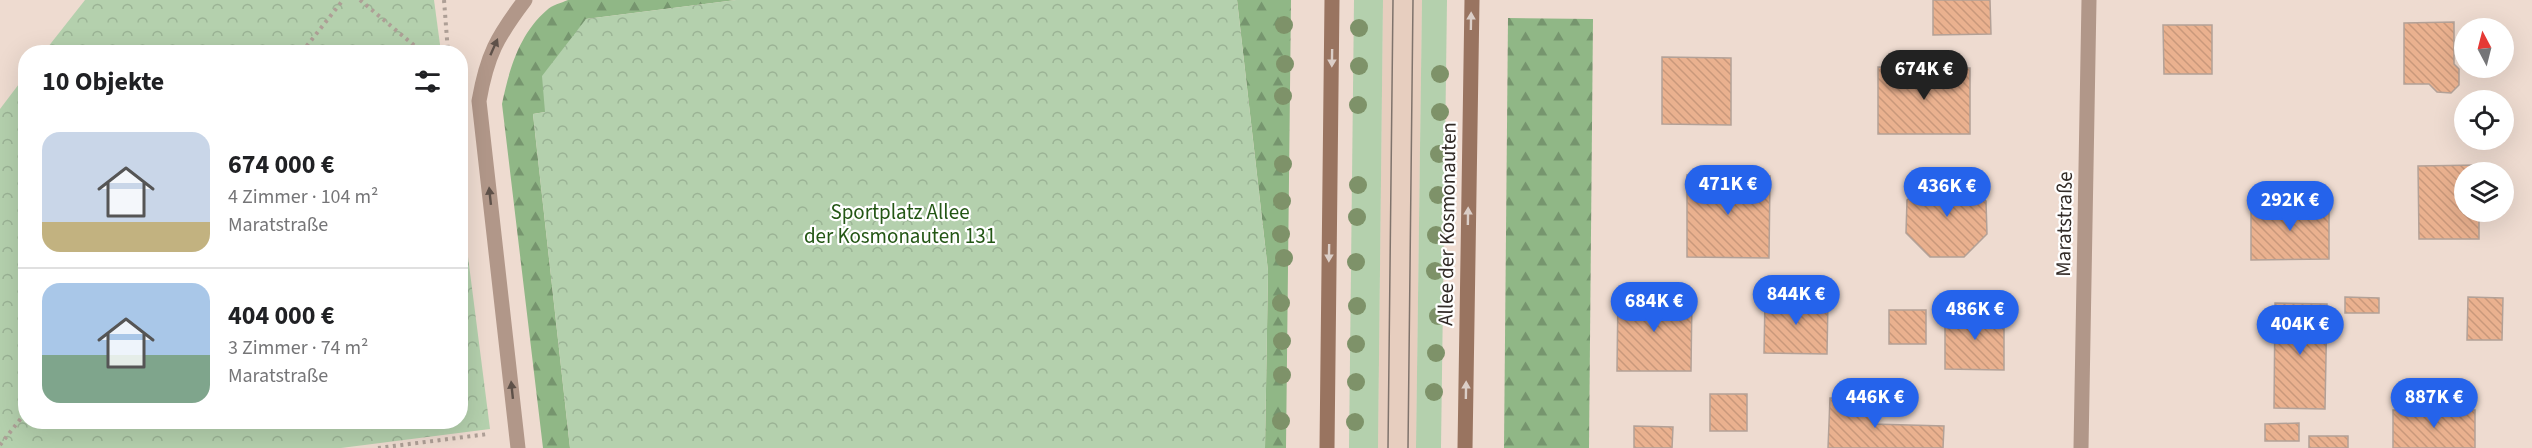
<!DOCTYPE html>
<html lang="de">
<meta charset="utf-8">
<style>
:root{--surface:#fff;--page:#f6f6f6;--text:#202124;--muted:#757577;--line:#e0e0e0;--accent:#2563eb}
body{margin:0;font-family:"Source Sans 3",sans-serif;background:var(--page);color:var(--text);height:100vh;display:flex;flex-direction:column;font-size:22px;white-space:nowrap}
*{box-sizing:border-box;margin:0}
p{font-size:20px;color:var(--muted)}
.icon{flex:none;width:33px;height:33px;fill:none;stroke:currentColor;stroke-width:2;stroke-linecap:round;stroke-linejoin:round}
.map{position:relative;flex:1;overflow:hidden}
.drawer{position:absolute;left:18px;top:45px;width:450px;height:384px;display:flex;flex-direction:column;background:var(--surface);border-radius:24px;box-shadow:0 6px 24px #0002}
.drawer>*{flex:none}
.needle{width:39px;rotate:353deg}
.buttons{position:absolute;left:2454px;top:18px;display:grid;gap:12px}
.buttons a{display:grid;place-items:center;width:60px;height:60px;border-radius:50%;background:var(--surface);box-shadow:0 6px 24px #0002;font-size:30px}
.price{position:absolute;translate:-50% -51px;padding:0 14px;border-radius:21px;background:var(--accent);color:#fff;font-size:20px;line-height:39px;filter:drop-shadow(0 2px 3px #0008)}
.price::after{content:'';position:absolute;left:50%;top:36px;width:18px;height:14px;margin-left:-9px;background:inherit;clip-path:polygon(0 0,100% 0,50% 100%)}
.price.selected{background:#222;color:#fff}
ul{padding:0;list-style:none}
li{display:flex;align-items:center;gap:18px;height:150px;padding:0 24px}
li+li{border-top:2px solid var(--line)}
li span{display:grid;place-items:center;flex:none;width:168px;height:120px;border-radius:18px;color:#555}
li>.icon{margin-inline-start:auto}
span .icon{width:72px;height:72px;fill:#fffc;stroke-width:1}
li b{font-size:26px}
h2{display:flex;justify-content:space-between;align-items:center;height:72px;padding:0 24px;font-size:26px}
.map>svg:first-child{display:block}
</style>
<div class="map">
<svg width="2532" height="448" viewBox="0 0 2532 448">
<defs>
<pattern id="forest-firs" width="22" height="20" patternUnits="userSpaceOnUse" patternTransform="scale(1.5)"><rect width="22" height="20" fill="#90b786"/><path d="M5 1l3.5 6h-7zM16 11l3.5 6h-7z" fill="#76956e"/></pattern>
<pattern id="park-crowns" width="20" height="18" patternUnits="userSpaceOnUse" patternTransform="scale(1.5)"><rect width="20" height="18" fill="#b4d0ad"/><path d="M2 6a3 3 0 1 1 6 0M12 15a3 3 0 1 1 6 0" fill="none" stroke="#9bb395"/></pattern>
<pattern id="building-back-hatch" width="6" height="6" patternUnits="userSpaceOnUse" patternTransform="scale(1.5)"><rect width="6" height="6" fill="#eab18f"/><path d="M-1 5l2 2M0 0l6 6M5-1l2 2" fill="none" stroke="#c9987b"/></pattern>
</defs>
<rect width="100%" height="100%" fill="#eedbd0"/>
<!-- built -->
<path fill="#e7cebf" d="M1383,0H1422L1416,448H1378Z"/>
<!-- grass -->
<g fill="#b4d0ad">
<path d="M1354,0H1383L1378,448H1349Z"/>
<path d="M1422,0H1447L1441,448H1416Z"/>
</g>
<!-- forest -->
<g fill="url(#forest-firs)">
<path d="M568,0H736L586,19L545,112L533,114L570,448H543L502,104C509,70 519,34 547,10C552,5 561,3 568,0Z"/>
<path d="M1237,0H1291L1286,448H1265L1268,271Z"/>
<path d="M1508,18L1593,19L1589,448H1504Z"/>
</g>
<!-- park -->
<g fill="url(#park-crowns)">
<path d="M85,0H434L441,52H44Z"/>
<path d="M736,0H1237L1268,271L1265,448H570L533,114L545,112L542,76L586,19Z"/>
<path d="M25,76L26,422H460L461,202L490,429L341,448H0V109Z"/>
</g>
<!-- building -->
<g fill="url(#building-back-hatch)" stroke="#b3a197" stroke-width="1.5">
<path d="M1933,0H1990L1991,34L1933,35Z"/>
<path d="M2454,22V64L2459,69V85L2451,93L2437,92L2429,84H2404V23Z"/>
<path d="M2163,25H2212V74H2164Z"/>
<path d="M1662,57L1731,58V125L1662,124Z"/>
<path d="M1878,67L1970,68V134H1878Z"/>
<path d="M2479,165V172H2464V212H2479V239H2419L2418,166Z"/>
<path d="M1687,175L1770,176L1769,258L1687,257Z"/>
<path d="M1930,178H1964L1986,201L1987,234L1964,257H1930L1906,233L1907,200Z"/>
<path d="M2273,199H2300V208H2329V259L2251,260V207H2274Z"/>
<path d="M1618,294L1692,295L1691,371H1617Z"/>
<path d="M2345,297L2379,298V313H2345Z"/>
<path d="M2468,297L2503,298L2502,340H2467Z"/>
<path d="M1765,299L1828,300L1827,354L1764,353Z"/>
<path d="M2275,303L2327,304L2325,409L2274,408Z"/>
<rect x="1889" y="310" width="37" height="34"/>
<path d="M1945,311L2004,312V370L1945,369Z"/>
<rect x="1710" y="394" width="37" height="37"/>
<path d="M1830,398L1874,399L1873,424L1944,426L1943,448H1828Z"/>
<rect x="2393" y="410" width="82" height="38"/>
<path d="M2299,423V441H2265V424Z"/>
<path d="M1634,426L1673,427L1672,448H1634Z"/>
<rect x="2309" y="436" width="39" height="12"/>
</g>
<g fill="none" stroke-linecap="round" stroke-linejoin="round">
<!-- path -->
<g stroke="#ae9f96" stroke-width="4" stroke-dasharray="3 4.5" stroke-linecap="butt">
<path d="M360,0L422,52"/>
<path d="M444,0L448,52"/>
<path d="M302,52L343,0"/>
<path d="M0,445L26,412"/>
<path d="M378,448L488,434"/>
</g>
<!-- street -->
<g stroke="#b19789" stroke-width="15">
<path d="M518,448L479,101C487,55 497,37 525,0"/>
<path d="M2081,448L2089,0"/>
</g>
<!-- secondary -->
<g stroke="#997460" stroke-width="15">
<path d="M1327,448L1332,0"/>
<path d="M1465,448L1472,0"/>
</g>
<!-- tram -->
<g stroke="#7f736c" stroke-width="1.5">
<path d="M1388,448L1393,0"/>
<path d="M1408,448L1413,0"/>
</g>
</g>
<!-- trees -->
<g fill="#7e9269">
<circle cx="1284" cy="25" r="9"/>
<circle cx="1359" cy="28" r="9"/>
<circle cx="1285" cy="64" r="9"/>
<circle cx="1359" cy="66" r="9"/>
<circle cx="1440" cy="74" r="9"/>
<circle cx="1283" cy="96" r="9"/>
<circle cx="1358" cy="105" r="9"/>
<circle cx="1440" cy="112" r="9"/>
<circle cx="1439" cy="154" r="9"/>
<circle cx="1283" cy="164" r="9"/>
<circle cx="1358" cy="185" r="9"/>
<circle cx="1438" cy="195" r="9"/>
<circle cx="1282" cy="201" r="9"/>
<circle cx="1357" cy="217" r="9"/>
<circle cx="1281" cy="234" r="9"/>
<circle cx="1436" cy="235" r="9"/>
<circle cx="1284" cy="258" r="9"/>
<circle cx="1356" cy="262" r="9"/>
<circle cx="1435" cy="271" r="9"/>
<circle cx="1281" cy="303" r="9"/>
<circle cx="1357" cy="306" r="9"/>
<circle cx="1438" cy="316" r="9"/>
<circle cx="1282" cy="341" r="9"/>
<circle cx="1356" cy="344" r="9"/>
<circle cx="1436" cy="353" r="9"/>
<circle cx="1282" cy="375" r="9"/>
<circle cx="1356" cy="382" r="9"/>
<circle cx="1434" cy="392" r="9"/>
<circle cx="1281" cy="421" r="9"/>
<circle cx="1355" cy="422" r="9"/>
</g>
<!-- one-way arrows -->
<defs><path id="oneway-solid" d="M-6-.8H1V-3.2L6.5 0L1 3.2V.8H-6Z" transform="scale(1.5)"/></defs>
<g fill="#dbcec7">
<use href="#oneway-solid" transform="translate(1471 21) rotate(-89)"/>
<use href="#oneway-solid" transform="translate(1332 58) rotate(91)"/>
<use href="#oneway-solid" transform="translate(1468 216) rotate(-89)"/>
<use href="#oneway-solid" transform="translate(1329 253) rotate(91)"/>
<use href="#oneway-solid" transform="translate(1466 390) rotate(-89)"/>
</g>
<g fill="#5e5149">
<use href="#oneway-solid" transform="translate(494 47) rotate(-66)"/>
<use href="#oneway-solid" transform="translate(490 196) rotate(-96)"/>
<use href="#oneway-solid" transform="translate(512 390) rotate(-96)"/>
</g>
<g text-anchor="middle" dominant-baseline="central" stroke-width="4.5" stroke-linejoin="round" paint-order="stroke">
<!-- park labels -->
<g font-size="21" fill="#235614" stroke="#fff">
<text x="900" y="212">Sportplatz Allee<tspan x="900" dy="24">der Kosmonauten 131</tspan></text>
</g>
<!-- street labels -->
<g font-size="21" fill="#322b27" stroke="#fff">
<text transform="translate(1447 224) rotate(-89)">Allee der Kosmonauten</text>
<text transform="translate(2064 224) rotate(-89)">Maratstraße</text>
</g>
</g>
</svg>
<div class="buttons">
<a><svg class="needle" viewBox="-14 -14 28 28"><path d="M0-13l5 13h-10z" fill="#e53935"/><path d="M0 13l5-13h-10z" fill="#757577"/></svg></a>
<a><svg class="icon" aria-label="locate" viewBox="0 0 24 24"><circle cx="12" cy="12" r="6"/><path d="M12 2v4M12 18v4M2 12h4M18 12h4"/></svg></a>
<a><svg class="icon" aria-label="layers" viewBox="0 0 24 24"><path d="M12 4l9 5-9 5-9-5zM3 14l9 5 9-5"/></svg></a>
</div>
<b class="price selected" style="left:1924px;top:101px">674K €</b>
<b class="price" style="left:1728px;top:216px">471K €</b>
<b class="price" style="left:1947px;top:218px">436K €</b>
<b class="price" style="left:2290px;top:232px">292K €</b>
<b class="price" style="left:1796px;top:326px">844K €</b>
<b class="price" style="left:1654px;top:333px">684K €</b>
<b class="price" style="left:1975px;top:341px">486K €</b>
<b class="price" style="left:2300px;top:356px">404K €</b>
<b class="price" style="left:1875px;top:429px">446K €</b>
<b class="price" style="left:2434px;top:429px">887K €</b>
<section class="drawer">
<h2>10 Objekte<svg class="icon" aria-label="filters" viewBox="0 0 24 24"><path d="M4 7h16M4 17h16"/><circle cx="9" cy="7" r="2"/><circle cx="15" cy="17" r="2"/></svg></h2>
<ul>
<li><span style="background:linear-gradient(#c9d6e8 75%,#c2b280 0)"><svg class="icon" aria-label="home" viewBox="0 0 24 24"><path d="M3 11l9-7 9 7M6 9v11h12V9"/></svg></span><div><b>674 000 €</b><p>4 Zimmer · 104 m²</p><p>Maratstraße</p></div></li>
<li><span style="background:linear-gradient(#a9c7e8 60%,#7fa58c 0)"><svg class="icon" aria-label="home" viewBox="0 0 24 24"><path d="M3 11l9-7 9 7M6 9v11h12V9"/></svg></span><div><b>404 000 €</b><p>3 Zimmer · 74 m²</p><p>Maratstraße</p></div></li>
</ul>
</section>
</div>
